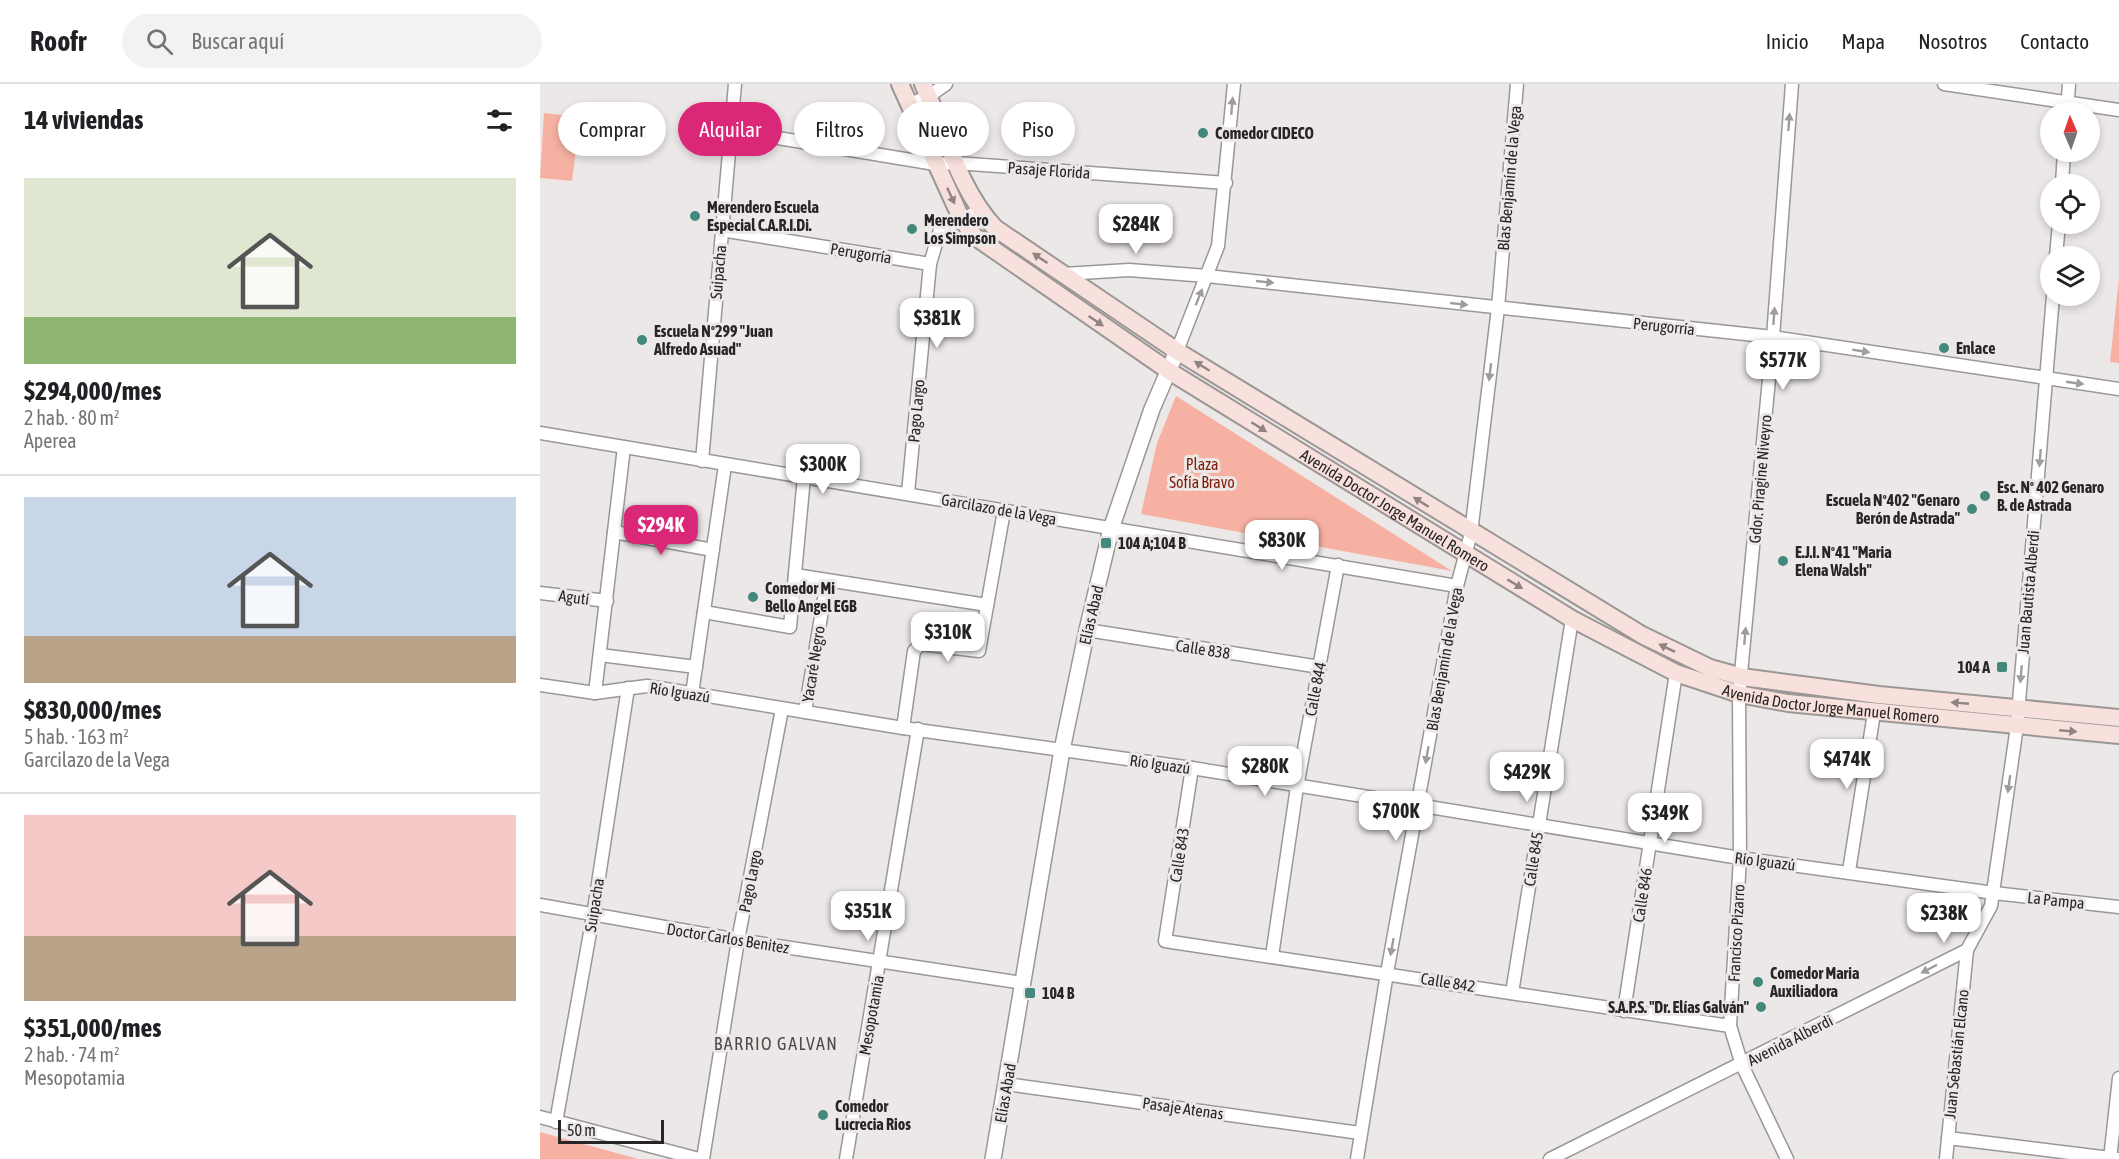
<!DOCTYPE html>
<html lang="es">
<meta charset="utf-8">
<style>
:root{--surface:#fff;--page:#f2f2f2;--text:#202124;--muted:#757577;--line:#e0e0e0;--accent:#db2777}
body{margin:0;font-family:"Asap Condensed",sans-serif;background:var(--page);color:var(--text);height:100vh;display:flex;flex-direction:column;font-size:22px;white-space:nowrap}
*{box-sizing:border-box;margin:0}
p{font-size:20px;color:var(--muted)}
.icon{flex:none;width:33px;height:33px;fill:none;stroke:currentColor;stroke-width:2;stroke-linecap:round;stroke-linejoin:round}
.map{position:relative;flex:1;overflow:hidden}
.side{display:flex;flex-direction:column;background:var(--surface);width:540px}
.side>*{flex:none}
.hud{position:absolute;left:18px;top:18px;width:570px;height:54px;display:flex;gap:12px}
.needle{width:39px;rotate:358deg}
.controls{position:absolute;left:1500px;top:18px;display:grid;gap:12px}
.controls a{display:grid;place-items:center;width:60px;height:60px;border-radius:50%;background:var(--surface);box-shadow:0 3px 9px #0003;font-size:30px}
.scale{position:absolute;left:18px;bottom:15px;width:106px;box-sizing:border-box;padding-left:6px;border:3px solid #272525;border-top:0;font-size:16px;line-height:21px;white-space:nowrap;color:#272525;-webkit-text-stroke:4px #ece8e7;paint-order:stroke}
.price{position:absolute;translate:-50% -51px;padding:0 14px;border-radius:12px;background:#fff;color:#222;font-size:20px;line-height:39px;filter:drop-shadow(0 2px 3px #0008)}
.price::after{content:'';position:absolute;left:50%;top:36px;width:18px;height:14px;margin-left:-9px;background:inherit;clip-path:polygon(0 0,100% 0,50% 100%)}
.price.active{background:var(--accent);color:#fff}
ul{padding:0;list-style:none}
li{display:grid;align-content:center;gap:12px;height:318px;padding:0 24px}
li+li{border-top:2px solid var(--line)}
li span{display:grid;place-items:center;height:186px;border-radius:0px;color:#555}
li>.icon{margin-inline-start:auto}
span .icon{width:108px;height:108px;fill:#fffc;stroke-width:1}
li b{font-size:26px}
h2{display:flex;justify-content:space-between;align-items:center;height:72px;padding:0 24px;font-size:26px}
.pill{padding:0 21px;border-radius:27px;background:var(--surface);box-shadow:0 3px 9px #0003;font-size:21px;line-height:54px}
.pill.active{background:var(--accent);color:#fff}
header{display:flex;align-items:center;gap:36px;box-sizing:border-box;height:84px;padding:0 30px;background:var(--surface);border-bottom:2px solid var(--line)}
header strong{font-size:28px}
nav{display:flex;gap:33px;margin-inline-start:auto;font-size:21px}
.search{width:420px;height:54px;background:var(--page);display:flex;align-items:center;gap:15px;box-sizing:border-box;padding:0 21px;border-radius:33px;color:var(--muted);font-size:22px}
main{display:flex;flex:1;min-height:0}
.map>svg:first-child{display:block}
</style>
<header>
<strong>Roofr</strong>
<div class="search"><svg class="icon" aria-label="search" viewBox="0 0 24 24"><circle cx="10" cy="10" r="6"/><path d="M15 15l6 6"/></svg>Buscar aquí</div>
<nav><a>Inicio</a><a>Mapa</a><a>Nosotros</a><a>Contacto</a></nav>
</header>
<main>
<section class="side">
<h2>14 viviendas<svg class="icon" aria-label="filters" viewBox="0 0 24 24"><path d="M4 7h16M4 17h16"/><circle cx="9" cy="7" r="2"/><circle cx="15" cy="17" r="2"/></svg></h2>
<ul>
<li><span style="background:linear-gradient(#dfe7d0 75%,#8fb573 0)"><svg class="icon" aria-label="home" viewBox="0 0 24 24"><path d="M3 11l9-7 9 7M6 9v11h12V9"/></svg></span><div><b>$294,000/mes</b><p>2 hab. · 80 m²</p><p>Aperea</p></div></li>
<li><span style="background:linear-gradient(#c9d6e8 75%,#b9a48a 0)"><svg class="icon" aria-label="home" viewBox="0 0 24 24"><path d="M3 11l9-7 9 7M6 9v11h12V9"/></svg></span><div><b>$830,000/mes</b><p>5 hab. · 163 m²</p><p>Garcilazo de la Vega</p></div></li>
<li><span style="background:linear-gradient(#f6c9c9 65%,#b9a48a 0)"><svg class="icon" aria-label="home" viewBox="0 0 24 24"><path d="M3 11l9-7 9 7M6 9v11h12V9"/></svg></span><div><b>$351,000/mes</b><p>2 hab. · 74 m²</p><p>Mesopotamia</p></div></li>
</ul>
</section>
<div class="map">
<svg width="1579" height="1075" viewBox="0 0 1579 1075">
<rect width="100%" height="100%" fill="#ece8e7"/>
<!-- green -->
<g fill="#f6b1a2">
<path d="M4,29L40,33L32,97L0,94Z"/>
<path d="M1579,194V279L1570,278Z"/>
<path d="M636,312L912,487L601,430L617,359Z"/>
<path d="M0,1048L98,1075H0Z"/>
</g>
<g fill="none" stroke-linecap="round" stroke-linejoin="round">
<!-- minor casing -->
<g stroke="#9a9796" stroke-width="15">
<g id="minor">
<path d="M1404,0L1579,26"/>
<path d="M370,20L389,12L406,0"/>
<path d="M1527,28L1529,0"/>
<path d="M190,46L395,80L416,79L686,99"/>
<path d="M1522,100L1524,68"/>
<path d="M181,146L390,180"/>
<path d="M1516,172L1519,140"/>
<path d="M524,190L589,186L667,192L1233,253L1579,305"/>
<path d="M637,267L678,162L694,0"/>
<path d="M0,349L917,502"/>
<path d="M162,377L195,0"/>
<path d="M368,409L390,180L400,146L439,127"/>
<path d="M74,448L173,466"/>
<path d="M255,491L447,521"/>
<path d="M0,509L67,517"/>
<path d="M164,528L250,543L264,393"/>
<path d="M547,546L780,583"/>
<path d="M60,571L156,583"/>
<path d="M0,601L55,609L107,602L363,644L652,684L1200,774L1454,809L1579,823"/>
<path d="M55,609L84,363"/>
<path d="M152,610L185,381"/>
<path d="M265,628L287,497"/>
<path d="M363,644L374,567L381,560L439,567L464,427"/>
<path d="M652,684L625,857L1190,942"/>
<path d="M1309,787L1334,629"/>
<path d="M0,821L198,856L483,899"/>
<path d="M732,872L757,703L798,481"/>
<path d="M972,909L1032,535"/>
<path d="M1084,927L1136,589"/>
<path d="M466,1000L820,1049"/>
<path d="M0,1033L159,1075"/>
<path d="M16,1038L53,832L88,604"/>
<path d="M1408,1054L1579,1075"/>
<path d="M163,1075L198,856L242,625"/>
<path d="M306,1075L378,645"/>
<path d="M817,1075L847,889L917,502L931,449L958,224L977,0"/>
<path d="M1010,1075L1427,866L1451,822L1477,642L1513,212"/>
<path d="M1247,1075L1202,981L1190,942L1200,774L1199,610L1233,253L1252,0"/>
<path d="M1406,1075L1427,866"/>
<path d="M1570,1075L1579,994"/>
</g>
</g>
<!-- tertiary casing -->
<g stroke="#9a9796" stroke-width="18">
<path id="tertiary" d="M453,1075L522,666L547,546L571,445L612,325L637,267"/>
</g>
<!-- secondary casing -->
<g stroke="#9a9796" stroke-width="20">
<g id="secondary">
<path id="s1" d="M360,0L421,134L434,152L629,287L1032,535L1136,589L1199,610L1248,619L1579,651"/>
<path d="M383,0C406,49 418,104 455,144L637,267L1102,551L1170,584L1202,593L1339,611L1579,634"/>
</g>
</g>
<!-- minor -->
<use href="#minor" stroke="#fff" stroke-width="12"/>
<!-- tertiary -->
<use href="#tertiary" stroke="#fff" stroke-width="15"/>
<!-- secondary -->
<use href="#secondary" stroke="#f8e1dc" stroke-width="16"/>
</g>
<!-- one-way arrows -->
<defs><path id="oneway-solid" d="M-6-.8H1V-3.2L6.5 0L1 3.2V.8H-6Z" transform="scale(1.5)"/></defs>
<g fill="#9e9d9d">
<use href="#oneway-solid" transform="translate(692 22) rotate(-85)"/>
<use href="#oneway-solid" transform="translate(1249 38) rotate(-86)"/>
<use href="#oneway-solid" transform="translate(725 198) rotate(6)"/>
<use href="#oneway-solid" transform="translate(659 213) rotate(-68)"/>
<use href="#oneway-solid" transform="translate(919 220) rotate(6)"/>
<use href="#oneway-solid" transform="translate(1234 232) rotate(-86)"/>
<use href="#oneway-solid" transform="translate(1321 267) rotate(9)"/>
<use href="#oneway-solid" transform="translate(950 288) rotate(97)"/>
<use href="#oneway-solid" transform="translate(1535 299) rotate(8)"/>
<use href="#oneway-solid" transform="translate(1500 374) rotate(95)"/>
<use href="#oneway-solid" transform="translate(1205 552) rotate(-85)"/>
<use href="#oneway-solid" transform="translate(1481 590) rotate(95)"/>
<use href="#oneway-solid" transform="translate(887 671) rotate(100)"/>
<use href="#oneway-solid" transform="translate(1469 700) rotate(98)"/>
<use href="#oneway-solid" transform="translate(852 863) rotate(100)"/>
<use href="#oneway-solid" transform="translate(1389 885) rotate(152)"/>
</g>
<g fill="#908380">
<use href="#oneway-solid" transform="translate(411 112) rotate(65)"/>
<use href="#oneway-solid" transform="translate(500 174) rotate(-146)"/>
<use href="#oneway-solid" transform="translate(556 237) rotate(34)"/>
<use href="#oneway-solid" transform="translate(662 282) rotate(-148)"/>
<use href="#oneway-solid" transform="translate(719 343) rotate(32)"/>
<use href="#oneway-solid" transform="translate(881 418) rotate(-148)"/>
<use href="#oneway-solid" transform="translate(975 500) rotate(31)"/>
<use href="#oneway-solid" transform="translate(1127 564) rotate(-154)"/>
<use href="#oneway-solid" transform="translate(1420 619) rotate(-175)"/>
<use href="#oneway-solid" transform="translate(1528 647) rotate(5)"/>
</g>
<!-- markers -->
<g fill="#43887d" stroke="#ece8e7" stroke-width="2">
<circle cx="663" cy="49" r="6"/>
<circle cx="155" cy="132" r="6"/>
<circle cx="372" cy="145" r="6"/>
<circle cx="102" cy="256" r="6"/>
<circle cx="1404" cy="264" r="6"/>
<circle cx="1445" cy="412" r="6"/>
<circle cx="1432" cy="425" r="6"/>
<rect x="560" y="453" width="12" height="12" rx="3"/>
<circle cx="1243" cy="477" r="6"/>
<circle cx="213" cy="513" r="6"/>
<rect x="1456" y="577" width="12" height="12" rx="3"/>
<circle cx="1218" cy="898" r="6"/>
<rect x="484" y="903" width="12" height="12" rx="3"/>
<circle cx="1221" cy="923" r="6"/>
<circle cx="283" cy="1031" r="6"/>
</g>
<g text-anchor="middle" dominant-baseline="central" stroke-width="6" stroke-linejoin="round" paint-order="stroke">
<!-- poi labels -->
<g font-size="16" font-weight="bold" fill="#272525" stroke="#ece8e7" text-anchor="start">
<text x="675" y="49">Comedor CIDECO</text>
<text x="167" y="123">Merendero Escuela<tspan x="167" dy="18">Especial C.A.R.I.Di.</tspan></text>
<text x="384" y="136">Merendero<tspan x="384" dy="18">Los Simpson</tspan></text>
<text x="114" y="247">Escuela Nº299 "Juan<tspan x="114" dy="18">Alfredo Asuad"</tspan></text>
<text x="1416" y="264">Enlace</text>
<text x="1457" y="403">Esc. Nº 402 Genaro<tspan x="1457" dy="18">B. de Astrada</tspan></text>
<text x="1420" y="416" text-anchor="end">Escuela Nº402 "Genaro<tspan x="1420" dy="18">Berón de Astrada"</tspan></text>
<text x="578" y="459">104 A;104 B</text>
<text x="1255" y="468">E.J.I. Nº41 "Maria<tspan x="1255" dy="18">Elena Walsh"</tspan></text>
<text x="225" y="504">Comedor Mi<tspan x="225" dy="18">Bello Angel EGB</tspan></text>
<text x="1450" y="583" text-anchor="end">104 A</text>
<text x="1230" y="889">Comedor Maria<tspan x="1230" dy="18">Auxiliadora</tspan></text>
<text x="502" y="909">104 B</text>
<text x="1209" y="923" text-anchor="end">S.A.P.S. "Dr. Elías Galván"</text>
<text x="295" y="1022">Comedor<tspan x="295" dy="18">Lucrecia Rios</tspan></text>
</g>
<!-- street labels -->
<g font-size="16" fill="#272525" stroke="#ece8e7">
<text transform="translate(509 86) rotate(4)">Pasaje Florida</text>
<text transform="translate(969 94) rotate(-85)">Blas Benjamín de la Vega</text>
<text transform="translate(321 169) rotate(9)">Perugorría</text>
<text transform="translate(178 188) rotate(-85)">Suipacha</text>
<text transform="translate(1124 242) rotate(6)">Perugorría</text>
<text transform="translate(376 327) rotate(-85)">Pago Largo</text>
<text transform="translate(1220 395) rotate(-85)">Gdor. Piragine Niveyro</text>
<text transform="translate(459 425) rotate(10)">Garcilazo de la Vega</text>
<text stroke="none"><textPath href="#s1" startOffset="672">Avenida Doctor Jorge Manuel Romero</textPath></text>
<text transform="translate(1488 508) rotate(-85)">Juan Bautista Alberdi</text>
<text transform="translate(34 513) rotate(7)">Agutí</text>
<text transform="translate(551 531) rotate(-77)">Elías Abad</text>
<text transform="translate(663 565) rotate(9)">Calle 838</text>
<text transform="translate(904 575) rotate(-80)">Blas Benjamín de la Vega</text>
<text transform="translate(273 580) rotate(-81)">Yacaré Negro</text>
<text transform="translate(775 605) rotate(-79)">Calle 844</text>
<text transform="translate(140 608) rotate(9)">Río Iguazú</text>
<text stroke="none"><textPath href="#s1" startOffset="1156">Avenida Doctor Jorge Manuel Romero</textPath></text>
<text transform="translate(620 680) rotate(8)">Río Iguazú</text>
<text transform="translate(639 771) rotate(-81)">Calle 843</text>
<text transform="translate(993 775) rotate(-81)">Calle 845</text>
<text transform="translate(1225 777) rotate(7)">Río Iguazú</text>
<text transform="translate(210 797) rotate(-79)">Pago Largo</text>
<text transform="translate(1102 811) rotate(-81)">Calle 846</text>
<text transform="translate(1516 816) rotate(6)">La Pampa</text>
<text transform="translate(54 821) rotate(-81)">Suipacha</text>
<text transform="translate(1196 849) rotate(-87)">Francisco Pizarro</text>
<text transform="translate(188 854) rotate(9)">Doctor Carlos Benitez</text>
<text transform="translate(908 898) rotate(9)">Calle 842</text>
<text transform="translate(331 931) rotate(-80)">Mesopotamia</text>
<text transform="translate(1250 956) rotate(-27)">Avenida Alberdi</text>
<text transform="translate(1416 970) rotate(-84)">Juan Sebastián Elcano</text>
<text transform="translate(465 1009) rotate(-80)">Elías Abad</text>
<text transform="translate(643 1024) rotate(8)">Pasaje Atenas</text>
</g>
<!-- park labels -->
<g font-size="16" fill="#811a06" stroke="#ece8e7">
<text x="662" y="380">Plaza<tspan x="662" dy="18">Sofía Bravo</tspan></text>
</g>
<!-- neighbourhood labels -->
<g font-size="18" letter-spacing="1.5" fill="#4f4c4b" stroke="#ece8e7">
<text x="236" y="959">BARRIO GALVAN</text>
</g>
</g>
</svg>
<div class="controls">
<a><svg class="needle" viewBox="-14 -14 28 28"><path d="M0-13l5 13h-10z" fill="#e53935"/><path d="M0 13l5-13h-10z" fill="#757577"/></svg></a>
<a><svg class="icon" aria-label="locate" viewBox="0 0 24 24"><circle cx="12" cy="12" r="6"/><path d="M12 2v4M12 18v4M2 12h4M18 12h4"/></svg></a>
<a><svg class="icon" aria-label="layers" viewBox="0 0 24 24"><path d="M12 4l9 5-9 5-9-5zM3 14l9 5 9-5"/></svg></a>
</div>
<div class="scale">50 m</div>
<b class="price" style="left:596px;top:171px">$284K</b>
<b class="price" style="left:397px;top:265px">$381K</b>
<b class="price" style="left:1243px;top:307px">$577K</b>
<b class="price" style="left:283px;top:411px">$300K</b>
<b class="price active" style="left:121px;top:472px">$294K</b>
<b class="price" style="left:742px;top:487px">$830K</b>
<b class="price" style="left:408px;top:579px">$310K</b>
<b class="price" style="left:1307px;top:706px">$474K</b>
<b class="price" style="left:725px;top:713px">$280K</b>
<b class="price" style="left:987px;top:719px">$429K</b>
<b class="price" style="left:856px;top:758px">$700K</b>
<b class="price" style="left:1125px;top:760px">$349K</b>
<b class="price" style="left:328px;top:858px">$351K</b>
<b class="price" style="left:1404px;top:860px">$238K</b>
<div class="hud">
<a class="pill">Comprar</a>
<a class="pill active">Alquilar</a>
<a class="pill">Filtros</a>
<a class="pill">Nuevo</a>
<a class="pill">Piso</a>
</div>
</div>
</main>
